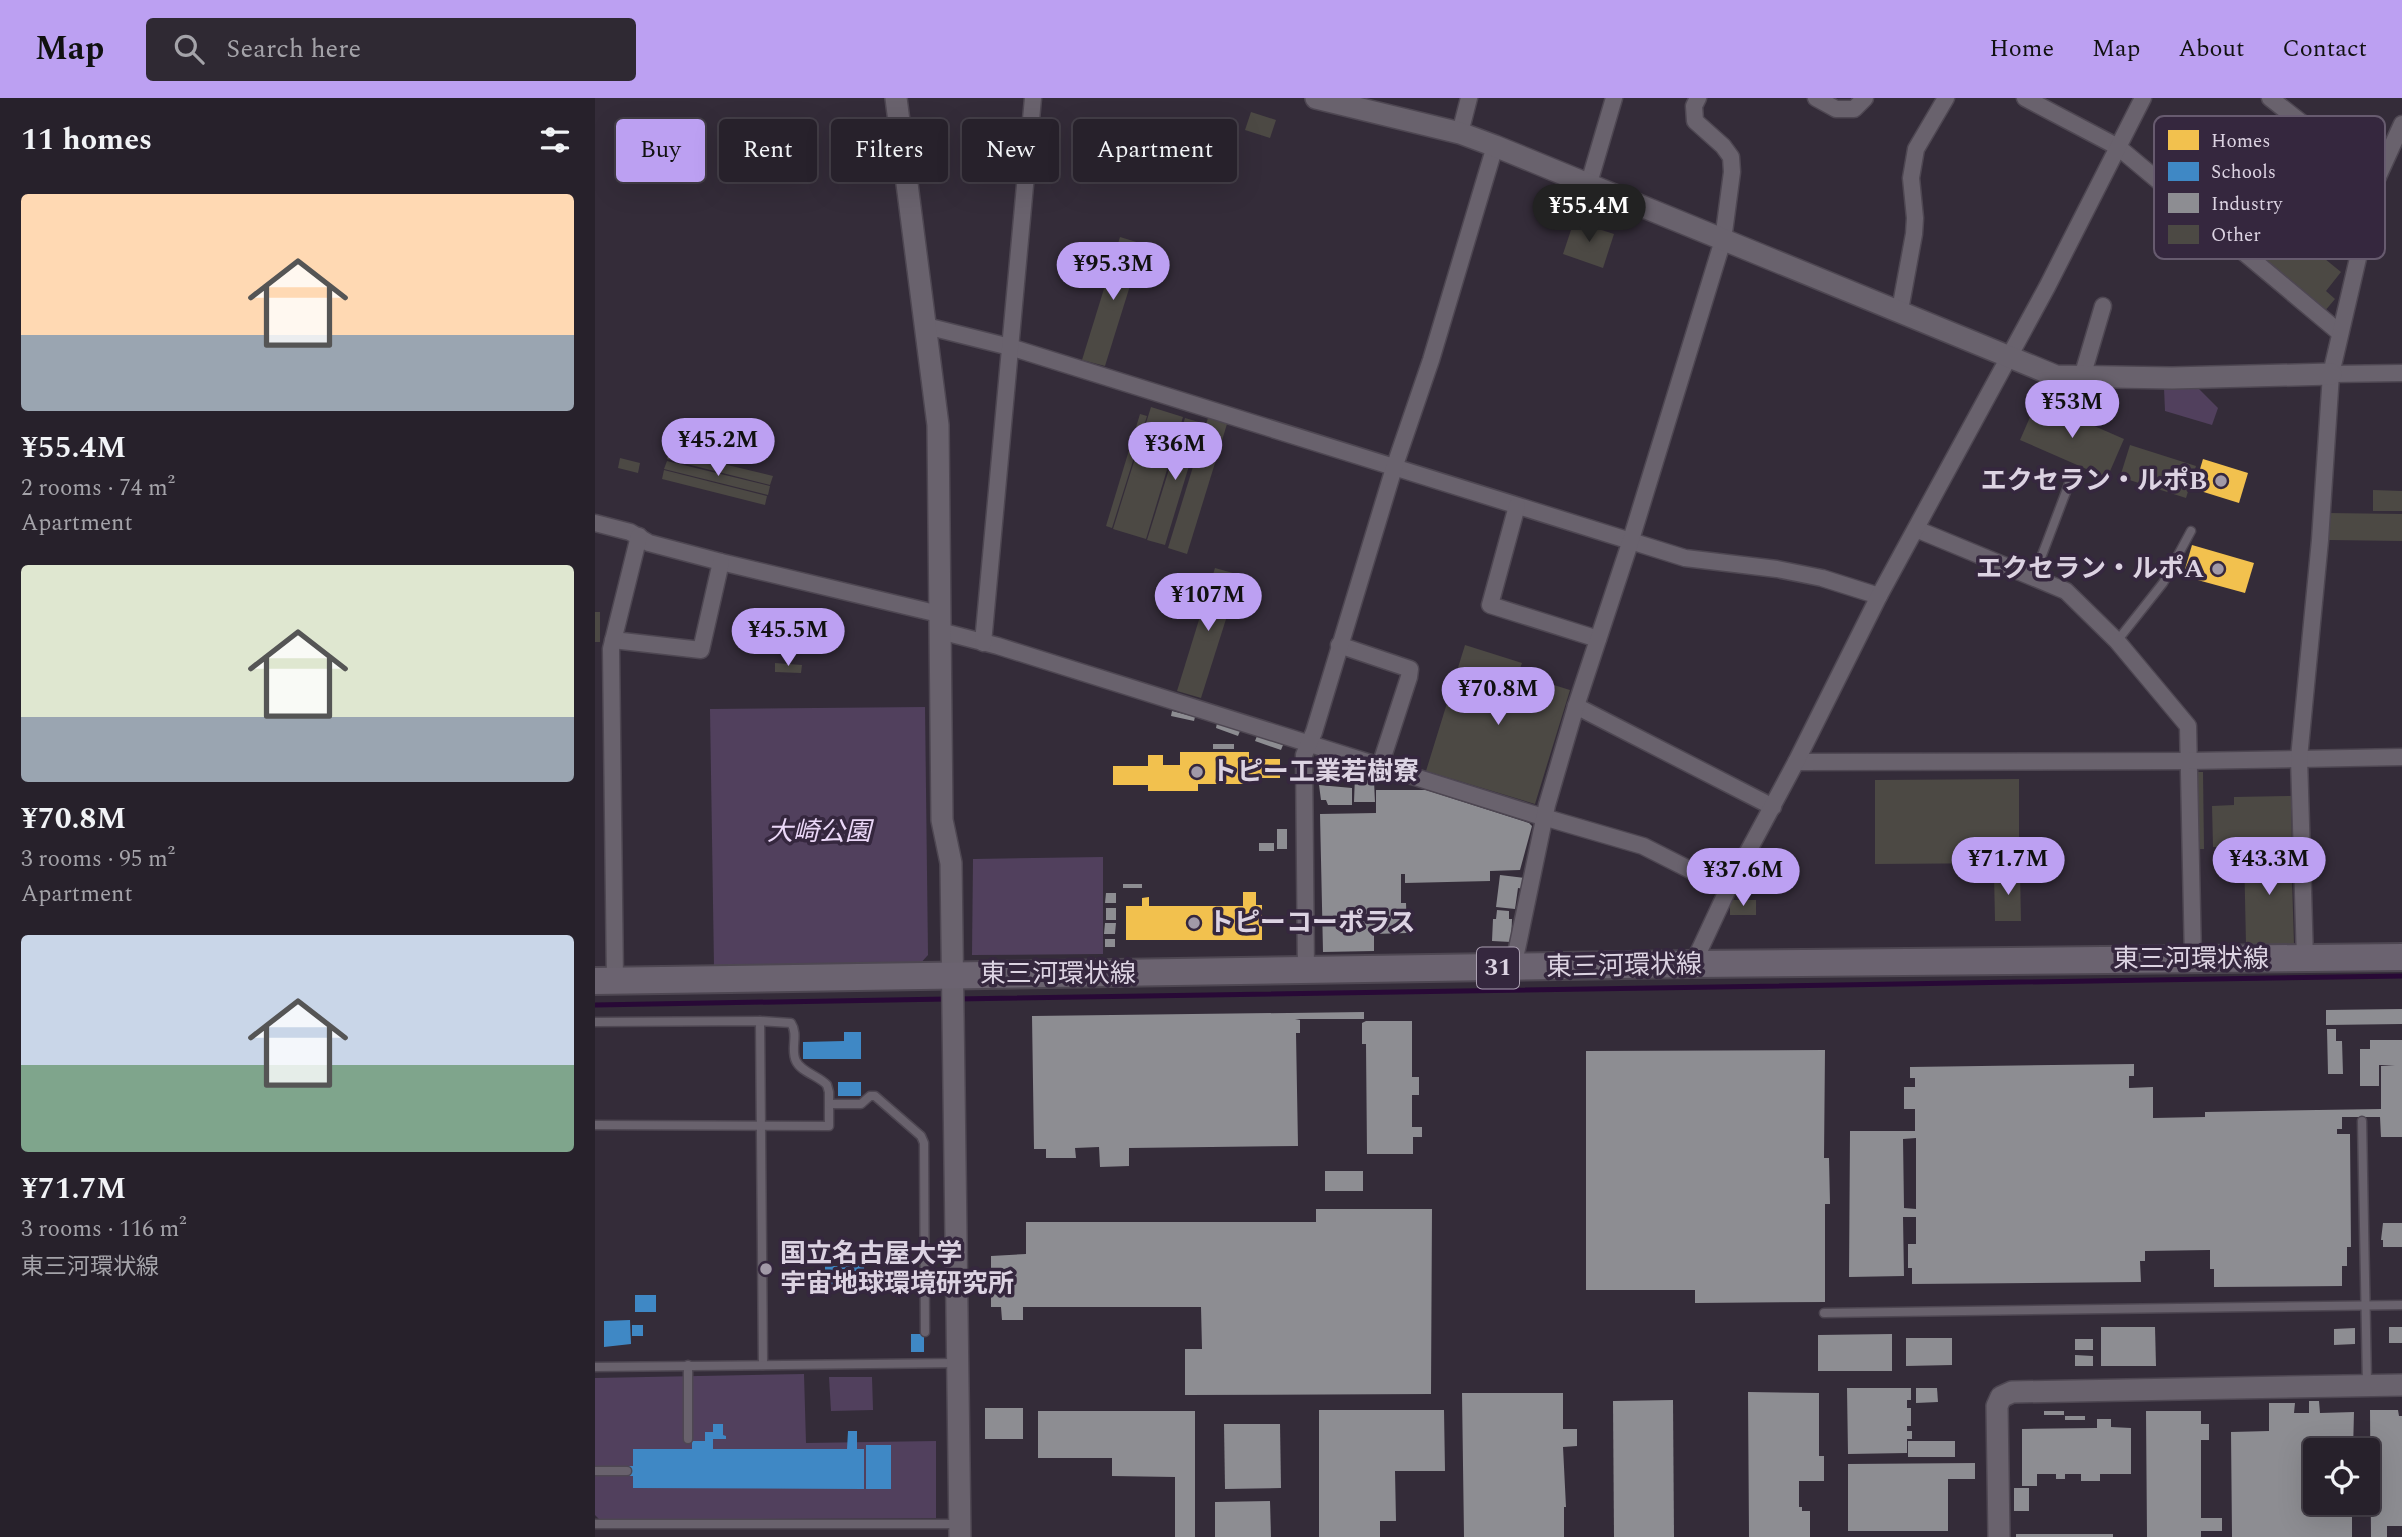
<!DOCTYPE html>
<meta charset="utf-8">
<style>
:root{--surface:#27212b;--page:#2f2933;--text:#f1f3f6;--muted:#a4a3a9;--line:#433e47;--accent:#bca0f2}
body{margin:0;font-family:Spectral,"Noto Sans JP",serif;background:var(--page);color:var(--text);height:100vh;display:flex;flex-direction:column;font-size:26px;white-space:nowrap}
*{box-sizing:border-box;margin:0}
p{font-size:23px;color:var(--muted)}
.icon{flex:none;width:38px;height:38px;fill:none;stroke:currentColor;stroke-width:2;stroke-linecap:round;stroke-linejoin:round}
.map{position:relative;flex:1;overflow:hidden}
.details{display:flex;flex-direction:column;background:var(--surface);width:595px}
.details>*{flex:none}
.banner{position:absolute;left:21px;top:21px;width:665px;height:63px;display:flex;gap:14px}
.buttons{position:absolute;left:1708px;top:1340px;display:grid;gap:14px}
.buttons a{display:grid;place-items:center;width:77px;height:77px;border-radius:7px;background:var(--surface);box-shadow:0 7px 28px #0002,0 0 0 2px var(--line);font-size:35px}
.price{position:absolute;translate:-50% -60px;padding:0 16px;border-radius:24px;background:var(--accent);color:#111;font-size:23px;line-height:46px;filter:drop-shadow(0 2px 4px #0008)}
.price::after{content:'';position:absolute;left:50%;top:42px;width:21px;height:16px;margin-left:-10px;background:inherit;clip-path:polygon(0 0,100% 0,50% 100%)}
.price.current{background:#222;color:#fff}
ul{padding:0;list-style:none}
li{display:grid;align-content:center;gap:14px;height:371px;padding:0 21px}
li span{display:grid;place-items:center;height:217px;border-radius:7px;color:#555}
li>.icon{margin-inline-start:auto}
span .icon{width:126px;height:126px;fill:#fffc;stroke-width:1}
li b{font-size:30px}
h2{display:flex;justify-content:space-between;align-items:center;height:84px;padding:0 21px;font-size:30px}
.chip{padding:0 24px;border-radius:7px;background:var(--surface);box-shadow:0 7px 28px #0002,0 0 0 2px var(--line);font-size:24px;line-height:63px}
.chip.current{background:var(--accent);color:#111}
header{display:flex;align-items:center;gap:42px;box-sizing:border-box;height:98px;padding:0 35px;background:var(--accent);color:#111}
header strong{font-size:33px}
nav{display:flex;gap:38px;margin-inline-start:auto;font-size:24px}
.search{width:490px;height:63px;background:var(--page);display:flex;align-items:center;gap:18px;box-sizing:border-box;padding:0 24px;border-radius:7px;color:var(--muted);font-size:26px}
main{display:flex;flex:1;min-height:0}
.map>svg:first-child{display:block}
</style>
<header>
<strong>Map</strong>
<div class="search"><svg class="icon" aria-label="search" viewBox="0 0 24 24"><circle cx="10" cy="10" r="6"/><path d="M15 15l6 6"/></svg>Search here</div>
<nav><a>Home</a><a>Map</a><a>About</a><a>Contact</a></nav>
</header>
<main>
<section class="details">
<h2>11 homes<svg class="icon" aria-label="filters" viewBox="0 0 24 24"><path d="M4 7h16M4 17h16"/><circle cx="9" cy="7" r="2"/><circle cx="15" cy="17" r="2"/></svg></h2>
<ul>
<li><span style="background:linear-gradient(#ffd9b3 65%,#9aa5b1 0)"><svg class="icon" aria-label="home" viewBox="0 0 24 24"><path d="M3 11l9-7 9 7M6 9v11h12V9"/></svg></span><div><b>¥55.4M</b><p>2 rooms · 74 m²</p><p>Apartment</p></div></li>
<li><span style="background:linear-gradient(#dfe7d0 70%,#9aa5b1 0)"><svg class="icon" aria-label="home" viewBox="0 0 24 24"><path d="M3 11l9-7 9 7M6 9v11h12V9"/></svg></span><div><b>¥70.8M</b><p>3 rooms · 95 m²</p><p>Apartment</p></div></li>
<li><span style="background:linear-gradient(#c9d6e8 60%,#7fa58c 0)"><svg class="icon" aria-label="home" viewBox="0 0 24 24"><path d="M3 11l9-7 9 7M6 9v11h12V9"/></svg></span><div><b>¥71.7M</b><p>3 rooms · 116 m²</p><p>東三河環状線</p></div></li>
</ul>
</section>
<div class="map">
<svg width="1807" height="1439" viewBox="0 0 1807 1439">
<rect width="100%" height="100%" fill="#342c39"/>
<!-- green -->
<g fill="#51405d">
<path d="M1602,289L1623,310L1617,327L1570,313L1569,290Z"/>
<path d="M330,609L333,857L324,867L119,868L115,611Z"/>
<path d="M508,759V856L377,857L378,761Z"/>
<path d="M209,1276L211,1345L341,1343V1420L5,1422L0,1417V1280Z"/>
<path d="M234,1279H277L278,1312L236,1313Z"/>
</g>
<!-- homes -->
<g fill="#f2c14e">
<path d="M1608,361L1653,375L1644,405L1599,391Z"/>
<path d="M1597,447L1659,465L1650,495L1588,478Z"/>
<path d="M585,654H654V661H685V680H655V686H603V693H553V687H518V668H553V657H568V667H585Z"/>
<path d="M648,794H661V807H667V842H531V808H547V800L554,799V808H648Z"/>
</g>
<!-- schools -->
<g fill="#3f88c5">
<path d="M249,934H266V961H208V944L249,943Z"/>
<rect x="243" y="984" width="23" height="14"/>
<path d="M244,1160H251V1168L269,1167L270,1194H230V1168H244Z"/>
<rect x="40" y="1197" width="21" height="17"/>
<path d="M35,1222L36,1246L9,1249V1223Z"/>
<rect x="37" y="1227" width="11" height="11"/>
<rect x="316" y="1236" width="13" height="18"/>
<path d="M118,1326H128V1337L131,1338V1341H118V1351H252L253,1333H262V1351H269V1391L38,1390V1378H34V1368H38V1351H97V1343H110V1334H118Z"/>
<rect x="271" y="1347" width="25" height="44"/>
</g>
<!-- industry -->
<g fill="#8d8d92" fill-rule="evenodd">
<path d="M577,613L600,619L599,623L576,618Z"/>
<path d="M622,625L645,633L643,638L621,630Z"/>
<path d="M662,638L688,647L686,652L660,643Z"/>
<rect x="618" y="646" width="21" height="5"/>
<path d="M726,657L743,664V668L758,667V682L736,681V676H727V673H724Z"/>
<path d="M760,677H788V684L779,683L780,704H759Z"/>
<path d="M724,687L757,690V707H733L731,702H726Z"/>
<path d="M781,692H831L934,725L937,728L925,772L895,773V783L810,785V776H806V805H811L812,835L779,836V853L728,854L725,716L781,715Z"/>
<rect x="682" y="731" width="10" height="20"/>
<rect x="664" y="745" width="15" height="8"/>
<path d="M905,777L930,780L929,791L923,790L920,811L901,809Z"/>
<rect x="528" y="786" width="19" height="4"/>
<path d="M511,795H521V805H510Z"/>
<rect x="511" y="810" width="10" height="12"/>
<path d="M902,812L914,813V821H917L916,844L897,843L898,821H901Z"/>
<path d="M510,825H521L520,836H509Z"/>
<rect x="510" y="841" width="10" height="8"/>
<path d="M1807,911V926L1731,927V912Z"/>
<path d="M769,914V921H700L705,922V935H701L703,1048L534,1050V1068L505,1069L504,1049L480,1050L481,1060H451V1051H439L437,918Z"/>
<path d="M771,923H817V979H824V997H817V1029H827V1039H818V1056H772L771,946H767V925Z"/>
<path d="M1732,931H1741V943H1747L1748,976H1733Z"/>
<path d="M1775,942H1807V1039H1786L1785,1019H1747V1031H1742V1036H1755L1756,1149H1752V1168H1747V1188L1619,1189V1171H1615V1152L1550,1153V1163H1545L1546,1184L1317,1186V1170H1313V1146H1321V1119H1308L1309,1178L1254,1179L1255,1033H1320V1011H1309V989H1320V980H1315V969L1539,966V978H1534V990L1558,989V1020L1610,1019V1014L1786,1011V968L1800,967H1784V988H1765V951H1775ZM1321,1040V1111L1309,1110L1308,1041Z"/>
<path d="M1230,952L1229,1060H1234L1235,1106H1230V1204L1100,1205V1192H991V953Z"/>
<rect x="730" y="1073" width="38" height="20"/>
<path d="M721,1111H837L836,1296L590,1297V1251H607L606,1209H428V1222H407L406,1209H396V1158L431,1156V1124H721Z"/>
<path d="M1788,1125H1807V1149H1788V1142H1786Z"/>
<path d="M1506,1229H1560L1561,1268H1506Z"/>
<rect x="1794" y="1229" width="13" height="16"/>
<path d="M1760,1230V1246L1739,1247V1231Z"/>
<path d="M1297,1236V1273H1223V1237Z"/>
<path d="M1311,1240H1357V1267L1311,1268Z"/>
<rect x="1480" y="1241" width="18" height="11"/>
<path d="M1480,1257L1498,1258V1268H1480Z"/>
<path d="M1252,1290H1316V1302H1312V1310H1316V1328H1312V1333H1317V1341H1312V1355L1253,1356Z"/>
<path d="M1321,1290H1342L1343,1304L1321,1305Z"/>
<path d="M1153,1294L1224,1295V1358H1229V1383H1204V1409H1207V1413H1215V1439H1154Z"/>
<path d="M867,1295H968V1331H982V1348L968,1349L971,1409H969V1439H869Z"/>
<path d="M1078,1302L1079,1439H1019L1018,1303Z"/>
<path d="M1714,1303H1724L1725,1315L1759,1314L1758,1353H1720V1405H1757V1439H1637L1636,1334L1674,1333V1305H1700L1699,1315H1714Z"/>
<rect x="390" y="1310" width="38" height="31"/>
<path d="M724,1312H849L850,1373H800L801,1423H785V1439H724Z"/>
<path d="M1775,1312H1803L1804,1318H1807V1428H1792V1439H1776Z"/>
<path d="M443,1313H600V1439H580V1379L517,1378V1360H443Z"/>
<rect x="1449" y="1313" width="20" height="4"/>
<path d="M1551,1313H1606V1326H1614V1342H1606V1420H1627V1433H1606V1439H1552Z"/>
<rect x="1470" y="1318" width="20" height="4"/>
<path d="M1502,1321H1516V1329L1536,1330V1376H1505V1383H1486V1376H1470V1381H1461V1376H1442V1388H1427V1331L1502,1330Z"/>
<path d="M629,1326H685L686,1390L630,1391Z"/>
<rect x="1313" y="1343" width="47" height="16"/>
<path d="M1380,1365V1381H1353V1433H1253V1366Z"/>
<rect x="1419" y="1390" width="15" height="23"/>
<path d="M675,1403L676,1439H620V1404Z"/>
<rect x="1421" y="1436" width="97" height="3"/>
</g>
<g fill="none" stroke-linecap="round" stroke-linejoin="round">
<!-- stream -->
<g stroke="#280936" stroke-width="5">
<path d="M361,901L1807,878"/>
<path d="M0,907L352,901"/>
</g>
</g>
<!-- building -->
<g fill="#4c4944">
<path d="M656,14L681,22L675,40L650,32Z"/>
<path d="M979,123L1019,136L1008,170L968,156Z"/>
<path d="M1692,130L1746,174L1731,193L1740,201L1729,214L1666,163Z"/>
<path d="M525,139L548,146L510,268L487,262Z"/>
<path d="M1442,303L1529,341L1512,380L1425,342Z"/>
<path d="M556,309L588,319L551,441L518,431Z"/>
<path d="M545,316L552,318L517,430L511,428Z"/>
<path d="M590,320L607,325L570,447L552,442Z"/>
<path d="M613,320L632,326L592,456L573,450Z"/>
<path d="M1535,347L1601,368L1591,400L1525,379Z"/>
<path d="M74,353L178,378L175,387L72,361Z"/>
<path d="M25,360L45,365L43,375L23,370Z"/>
<path d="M72,363L175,388L173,397L69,371Z"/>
<path d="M69,372L172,398L170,407L67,381Z"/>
<path d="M1778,392L1807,393V413H1778Z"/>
<path d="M1734,415L1807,416V443L1734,442Z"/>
<path d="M620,470L645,477L606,600L582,593Z"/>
<rect x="0" y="514" width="5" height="30"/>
<path d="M870,547L927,565L923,576L975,592L940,706L831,673Z"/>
<path d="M180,565L207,567L206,575L180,574Z"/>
<path d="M1602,674H1608L1609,751H1603Z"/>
<path d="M1424,681V765L1280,766V682Z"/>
<path d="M1696,698L1697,748L1618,749L1617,708L1639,707V699Z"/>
<path d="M1696,751L1699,846L1651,847L1649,753Z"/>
<path d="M1425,774L1426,823H1400L1399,775Z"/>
<rect x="1135" y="802" width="26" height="15"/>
</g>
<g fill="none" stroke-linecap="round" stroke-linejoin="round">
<!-- service casing -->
<g stroke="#4e4752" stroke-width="11">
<g id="service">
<path d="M1439,478L1477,378"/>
<path d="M1522,543L1568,485L1596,433"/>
<path d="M165,923L168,1267"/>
<path d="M0,924L165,923L196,925C204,937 195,951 201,963C206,974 224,978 232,987L234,994V1028L0,1027"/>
<path d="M235,1006H266L275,998H280L326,1038L329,1045L330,1234"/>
<path d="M1767,1023L1772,1285"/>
<path d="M1229,1215L1807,1207"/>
<path d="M93,1267V1341"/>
<path d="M0,1269L362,1265"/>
<path d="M0,1373H32"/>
<path d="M0,1426H364"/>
</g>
</g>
<!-- minor casing -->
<g stroke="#4e4752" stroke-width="19">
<g id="minor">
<path d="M1221,0L1241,11H1259L1270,0"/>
<path d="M1430,0L1523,49L1745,235"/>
<path d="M1675,0L1781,83"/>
<path d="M865,35L874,0"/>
<path d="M994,85L1019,0"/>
<path d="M1305,212L1319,136L1320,120L1316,80L1321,51L1351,0"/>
<path d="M331,228L415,249L1090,460L1182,471L1227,480L1284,498"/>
<path d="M1736,276L1807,275"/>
<path d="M1487,279L1508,208"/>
<path d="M922,408L895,507L1003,541"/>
<path d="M0,425L35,434L54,445L126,464L344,516"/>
<path d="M1321,431L1471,493L1522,543L1593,628L1598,861"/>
<path d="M345,533L403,548L938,716L1048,748L1133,791"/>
<path d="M18,542L106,552L126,464"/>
<path d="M388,545L438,0"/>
<path d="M744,547L815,571L814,579L785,668"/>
<path d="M981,608L1178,709"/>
<path d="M1201,664L1593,663L1807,659"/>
<path d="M1710,861L1704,660L1725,442L1736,276L1781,83L1807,26"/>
<path d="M1098,866L1133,791L1201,664L1284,498L1452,189L1548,0"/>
<path d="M918,870L952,707L981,608L1035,445L1128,142L1137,74L1136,59L1128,48L1100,23L1099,8L1103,0"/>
<path d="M711,874L709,657L719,634L799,370L836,262L900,48"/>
<path d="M20,883L16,551L44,438"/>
</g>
</g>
<!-- tertiary casing -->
<g stroke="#4e4752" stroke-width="24">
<g id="tertiary">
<path d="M301,0L343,327L347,722L356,765L365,1439"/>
<path d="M721,0L865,35L900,48L1461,278L1577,280L1736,276"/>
<path d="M1404,1439L1402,1308L1406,1299L1417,1294L1807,1287"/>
</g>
</g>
<!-- primary casing -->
<g stroke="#4e4752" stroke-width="30">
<path id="primary" d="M0,883L1098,866L1807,859"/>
</g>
<!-- service -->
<use href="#service" stroke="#69626d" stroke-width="8"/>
<!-- minor -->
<use href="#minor" stroke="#69626d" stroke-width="16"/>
<!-- tertiary -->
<use href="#tertiary" stroke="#69626d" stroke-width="21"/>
<!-- primary -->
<use href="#primary" stroke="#6b6370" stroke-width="26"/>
</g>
<!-- markers -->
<g fill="#a199a7" stroke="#35273e" stroke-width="2.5">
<circle cx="1626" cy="383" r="7"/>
<circle cx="1623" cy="471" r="7"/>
<circle cx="602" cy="674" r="7"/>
<circle cx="599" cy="825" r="7"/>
<circle cx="171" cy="1171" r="7"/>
</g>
<g text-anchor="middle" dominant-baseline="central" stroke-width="7" stroke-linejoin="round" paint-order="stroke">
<!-- shield labels -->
<rect fill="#35273e" stroke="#aa9fb1" stroke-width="2" x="882" y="849.5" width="42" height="41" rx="5"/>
<g font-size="24" font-weight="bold" fill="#dcd3e2">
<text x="903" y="870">31</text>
</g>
<!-- poi labels -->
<g font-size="26" font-weight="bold" fill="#dcd3e2" stroke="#35273e" text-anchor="start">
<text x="1612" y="383" text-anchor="end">エクセラン・ルポB</text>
<text x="1609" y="471" text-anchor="end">エクセラン・ルポA</text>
<text x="616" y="674">トピー工業若樹寮</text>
<text x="613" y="825">トピーコーポラス</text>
<text x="185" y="1156">国立名古屋大学<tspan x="185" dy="30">宇宙地球環境研究所</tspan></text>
</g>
<!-- park labels -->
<g font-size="26" font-style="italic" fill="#ebd8f8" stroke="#35273e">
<text x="224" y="734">大崎公園</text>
</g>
<!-- street labels -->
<g font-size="26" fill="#dcd3e2" stroke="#35273e">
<text x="1596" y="861">東三河環状線</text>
<text transform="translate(1029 868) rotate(-1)">東三河環状線</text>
<text x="463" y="876">東三河環状線</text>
</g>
</g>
<!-- legend -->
<rect x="1559" y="18" width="231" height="143" rx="10" fill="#35273e" stroke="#675b6f" stroke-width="2"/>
<rect x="1573" y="32" width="31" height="20" fill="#f2c14e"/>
<rect x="1573" y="64" width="31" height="19" fill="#3f88c5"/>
<rect x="1573" y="95" width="31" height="20" fill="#8d8d92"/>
<rect x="1573" y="127" width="31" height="19" fill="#4c4944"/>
<g font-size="19" fill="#dcd3e2">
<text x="1616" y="49">Homes</text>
<text x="1616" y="80">Schools</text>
<text x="1616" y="112">Industry</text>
<text x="1616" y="143">Other</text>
</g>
</svg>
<div class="buttons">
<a><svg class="icon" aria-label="locate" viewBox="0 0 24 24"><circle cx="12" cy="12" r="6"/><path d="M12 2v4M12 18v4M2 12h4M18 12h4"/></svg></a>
</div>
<b class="price current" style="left:994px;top:146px">¥55.4M</b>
<b class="price" style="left:518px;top:204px">¥95.3M</b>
<b class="price" style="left:1477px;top:342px">¥53M</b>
<b class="price" style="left:123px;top:380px">¥45.2M</b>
<b class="price" style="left:580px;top:384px">¥36M</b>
<b class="price" style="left:613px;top:535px">¥107M</b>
<b class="price" style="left:193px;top:570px">¥45.5M</b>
<b class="price" style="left:903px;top:629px">¥70.8M</b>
<b class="price" style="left:1413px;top:799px">¥71.7M</b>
<b class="price" style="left:1674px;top:799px">¥43.3M</b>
<b class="price" style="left:1148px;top:810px">¥37.6M</b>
<div class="banner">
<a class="chip current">Buy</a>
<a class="chip">Rent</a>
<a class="chip">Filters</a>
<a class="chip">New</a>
<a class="chip">Apartment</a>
</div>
</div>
</main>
